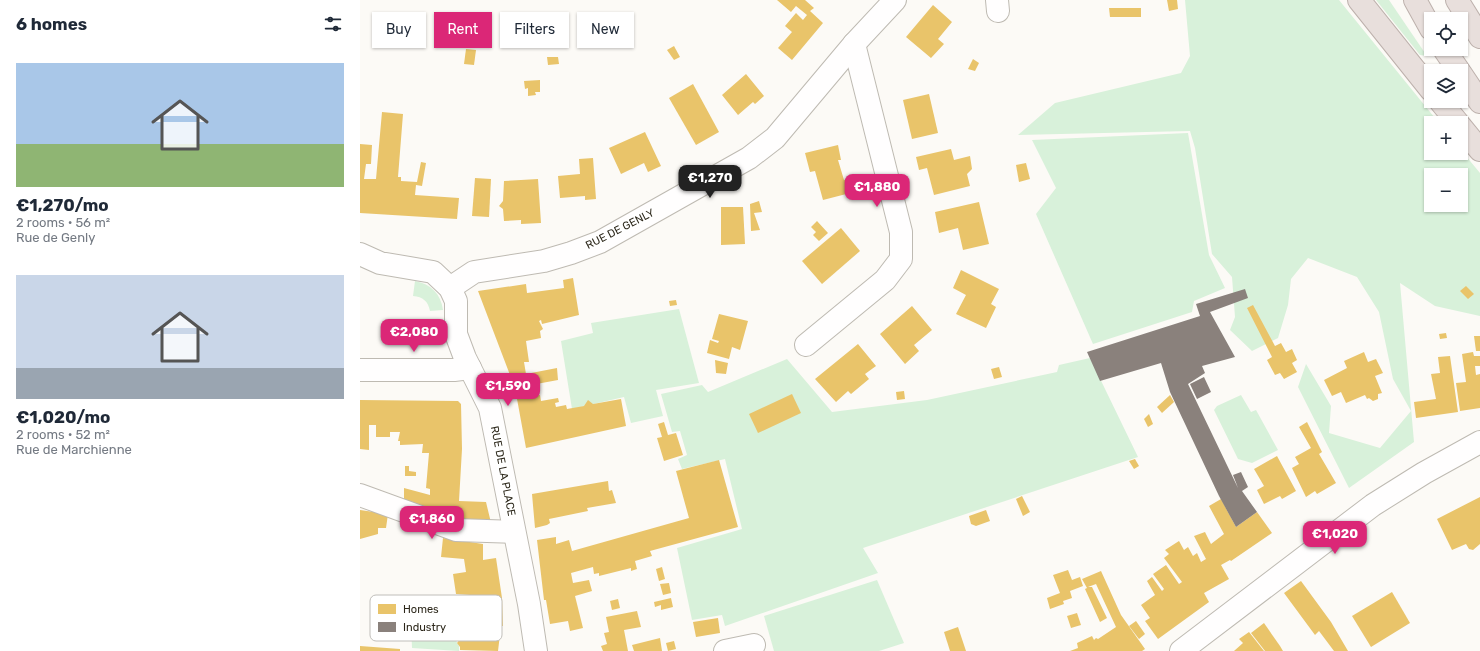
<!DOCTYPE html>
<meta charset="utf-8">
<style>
:root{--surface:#fff;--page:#f2f2f3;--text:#1f2937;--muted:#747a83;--accent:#db2777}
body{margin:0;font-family:Rubik,sans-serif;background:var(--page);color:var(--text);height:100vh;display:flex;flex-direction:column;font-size:15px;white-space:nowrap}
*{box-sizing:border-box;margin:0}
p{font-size:13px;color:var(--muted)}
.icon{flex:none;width:22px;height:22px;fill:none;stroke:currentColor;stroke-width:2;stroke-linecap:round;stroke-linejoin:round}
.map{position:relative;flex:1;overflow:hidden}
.sheet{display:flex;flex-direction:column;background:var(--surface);width:360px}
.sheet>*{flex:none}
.banner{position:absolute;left:12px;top:12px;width:380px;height:36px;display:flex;gap:8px}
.buttons{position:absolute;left:1064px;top:12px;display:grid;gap:8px}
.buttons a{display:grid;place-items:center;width:44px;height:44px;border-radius:0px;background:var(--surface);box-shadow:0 1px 3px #0004;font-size:20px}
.price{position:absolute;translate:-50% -34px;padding:0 9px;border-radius:8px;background:var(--accent);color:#fff;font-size:13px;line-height:26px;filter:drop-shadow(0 1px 2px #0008)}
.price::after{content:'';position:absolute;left:50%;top:24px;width:12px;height:9px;margin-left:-6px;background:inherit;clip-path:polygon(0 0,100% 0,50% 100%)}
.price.current{background:#222;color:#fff}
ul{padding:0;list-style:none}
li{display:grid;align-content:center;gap:8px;height:212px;padding:0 16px}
li span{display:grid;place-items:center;height:124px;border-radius:0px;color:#555}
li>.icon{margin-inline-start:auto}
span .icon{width:72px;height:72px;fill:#fffc;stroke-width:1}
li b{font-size:17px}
h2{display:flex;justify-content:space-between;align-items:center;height:48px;padding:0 16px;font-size:17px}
.pill{padding:0 14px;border-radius:0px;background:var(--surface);box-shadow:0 1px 3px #0004;font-size:14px;line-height:36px}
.pill.current{background:var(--accent);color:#fff}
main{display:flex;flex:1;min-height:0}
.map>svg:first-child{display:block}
</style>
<main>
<section class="sheet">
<h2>6 homes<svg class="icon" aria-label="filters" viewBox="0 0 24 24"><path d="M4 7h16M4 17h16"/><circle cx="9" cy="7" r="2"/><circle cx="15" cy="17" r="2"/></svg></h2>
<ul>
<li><span style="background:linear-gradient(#a9c7e8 65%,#8fb573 0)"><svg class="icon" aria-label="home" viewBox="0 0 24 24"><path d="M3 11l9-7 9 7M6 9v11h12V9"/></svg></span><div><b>€1,270/mo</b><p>2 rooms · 56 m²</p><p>Rue de Genly</p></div></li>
<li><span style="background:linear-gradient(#c9d6e8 75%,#9aa5b1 0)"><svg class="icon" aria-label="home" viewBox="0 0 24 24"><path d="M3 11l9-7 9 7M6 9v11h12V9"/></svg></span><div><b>€1,020/mo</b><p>2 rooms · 52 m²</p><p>Rue de Marchienne</p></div></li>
</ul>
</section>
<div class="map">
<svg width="1120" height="651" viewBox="0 0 1120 651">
<rect width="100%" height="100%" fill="#fcfaf6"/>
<!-- green -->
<g fill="#d8f1da" fill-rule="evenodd">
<path d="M825,0H979L1079,123H1071V153H1101V150L1120,173V316L1075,306L1040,283L1054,442L989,488L938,387L946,364L971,406L969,433L1020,448L1051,411L1033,379L1019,312L997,277L948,258L931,279L928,305L918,338L892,351L870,330L875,317L872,277L852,254L835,148L830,131L658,135L695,103L821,73L830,56ZM1071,175H1101V205H1071Z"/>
<path d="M1016,0H1029L1067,56L1060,55Z"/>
<path d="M828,133L849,255L865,288L834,301L832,312L733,344L676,214L696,188L672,140Z"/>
<path d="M55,281C71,284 81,294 83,310L70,311C68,301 63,297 53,296Z"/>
<path d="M319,309L339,383L296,390L303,416L271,423L264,397L212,409L201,341L233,333L231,323Z"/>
<path d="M730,358L778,457L503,548L518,573L365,626L362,615L332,620L317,548L382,529L365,459L322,469L318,459L327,455L320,431L312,432L301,394L342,385L348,392L427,359L472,412L567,400L697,372L699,365Z"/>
<path d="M881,395L891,412L896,410L918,450L892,463L878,459L854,410L857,406Z"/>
<path d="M517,580L544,643L519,651H414L404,616Z"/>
<path d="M68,596L102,600L103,612L96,619C95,629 93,638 99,646V651L52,648L50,599L69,600Z"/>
</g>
<!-- homes -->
<g fill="#e9c46a">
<path d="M417,0H445L454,8L450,11L463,23L432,60L418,48L432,32L425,26L436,13L443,20L447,15L436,6L431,12Z"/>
<path d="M807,0H817L818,9L809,11Z"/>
<path d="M573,5L592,22L578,39L584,44L571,58L546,37Z"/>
<path d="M749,8H781V17H750Z"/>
<path d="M267,21L274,35L262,41L255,28Z"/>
<path d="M314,46L320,57L314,60L307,50Z"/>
<path d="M106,49L116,50L114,65L104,64Z"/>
<path d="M187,57H198L199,64L188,65Z"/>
<path d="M613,59L619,63L615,71L608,69Z"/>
<path d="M386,74L404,96L395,104L393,102L378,115L362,95Z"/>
<path d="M180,80V92H175L176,95L168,96V88L165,89L164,81Z"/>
<path d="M333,84L359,132L336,145L309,98Z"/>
<path d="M569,94L578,133L552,139L543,100Z"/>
<path d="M22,112L43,114L38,177H41V181L57,182L61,162L66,163L62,186L56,185L55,195L99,198L97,219L0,213V144L12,145L11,164H6L4,179H16Z"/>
<path d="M285,132L301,166L288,172L284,163L261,174L249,148Z"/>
<path d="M478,145L481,160H478L484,180L490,178L494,192L463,200L455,171L450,172L445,153Z"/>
<path d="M591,149L594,160L610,156L612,169L607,174L610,186L574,195L567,168L559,170L556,157Z"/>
<path d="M233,158L236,199L225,200V196L200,198L198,176L220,174L219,159Z"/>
<path d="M666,163L670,179L659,182L656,165Z"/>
<path d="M115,178L131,179L129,217L112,216Z"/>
<path d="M178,179L181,223L161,224V220L144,221L143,209L139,206L143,201L144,181Z"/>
<path d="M399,201L402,212L394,213L400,230L391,231L390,204Z"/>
<path d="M619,202L629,244L603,250L598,228L579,233L575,212Z"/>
<path d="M361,207H383L385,244L361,245Z"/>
<path d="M457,221L468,233L459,241L453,235L456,232L451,227Z"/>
<path d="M481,228L500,251L462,284L442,261Z"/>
<path d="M601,270L639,289L631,304L636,307L626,328L596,314L606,295L593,288Z"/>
<path d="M213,278L219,315L182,324L181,320L179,321L183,329L180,331L181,338L166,341L169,362H164L166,374L197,368L198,380L171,385L174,396L180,395L181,401L198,398L199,402L195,403L196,407L206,405L207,409L224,406L228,400L233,404L261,399L266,426L166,448L155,388L118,291L166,284L167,293L204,288L203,280Z"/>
<path d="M1106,286L1114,294L1108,299L1100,291Z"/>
<path d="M316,300L317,305L310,306L309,301Z"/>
<path d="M893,305L915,346L921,343L926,352L932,349L937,360L932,363L937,372L924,379L920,373L915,375L907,360L912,357L887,308Z"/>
<path d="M552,306L572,330L554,345L559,351L545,364L520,334Z"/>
<path d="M359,314L388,321L380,350L372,347L369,359L347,353L350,340L358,343L359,341L352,339Z"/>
<path d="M1086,333L1087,338L1080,339L1079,334Z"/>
<path d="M1114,336H1120V351H1116Z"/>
<path d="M498,344L516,366L505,374L509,379L491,394L488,391L476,402L455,379Z"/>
<path d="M1004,352L1008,362L1016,359L1023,373L1015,376L1022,393L1018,394V399L1013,401L1009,398L1007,399L1005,395L986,403L981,392L972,396L964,380L987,368L984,361Z"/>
<path d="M1113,352L1114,356H1120V366H1115L1116,375L1120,374V408L1100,411L1096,383L1106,382L1102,354Z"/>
<path d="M1090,356L1098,412L1056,418L1054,402L1076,399L1071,374L1080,373L1078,357Z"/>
<path d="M355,360L368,363L366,374L356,373Z"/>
<path d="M639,367L642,377L634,379L631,369Z"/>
<path d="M544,391L545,399L537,400L536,392Z"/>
<path d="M432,394L441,413L398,433L389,414Z"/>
<path d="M810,395L814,402L802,413L797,407Z"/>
<path d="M0,400L98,401L101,404L102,449L99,501L126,502L132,527L95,525L44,505V488L70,495V489L66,488L69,453H62L63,444L40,445V441H38L40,432H30V437H16V425H9V450L0,449Z"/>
<path d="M789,414L793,424L788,427L784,419Z"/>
<path d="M304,422L308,435L316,433L323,455L304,461L297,438L302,437L298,424Z"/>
<path d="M947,422L962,452L959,454L976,483L957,494L955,491L946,497L932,468L939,464L935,457L951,448L939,427Z"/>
<path d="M917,456L936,491L922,499L920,496L904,504L897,490L904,486L894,469Z"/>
<path d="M775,459L779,466L774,469L769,461Z"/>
<path d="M359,460L378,527L290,551L292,556L275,561L277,569L271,571V568L239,576V573L234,574L233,567L211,573L213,583L229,580L232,591L215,596L223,628L210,631L208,621L190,624L186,600H184L177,540L196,537V544L209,540L212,551L329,518L316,471Z"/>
<path d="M45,466H49V471L56,472V476H45Z"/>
<path d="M248,481L249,491L252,490L256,503L227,508L228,511L189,519L190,523L187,525L175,528L172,494Z"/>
<path d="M662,496L670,512L663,516L656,499Z"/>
<path d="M1120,497V544L1113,550L1109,549L1106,544L1092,550L1077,519Z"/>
<path d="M861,499L876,527L897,512L912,533L871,561L870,560L861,565L869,579L844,593L849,602L798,639L785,621L790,618L781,605L795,595L787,581L792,577L802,591L804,589L793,574L806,565L819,584L822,582L804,558L809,554L805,550L819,541L824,550L828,547L833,556L837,553L841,562L846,559L834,536L845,532L851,544L864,534L849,506Z"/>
<path d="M0,510L28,514L26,528H18V534L0,539Z"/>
<path d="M626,510L630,521L616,526L611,524L609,516Z"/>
<path d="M83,538L123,544V560L136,558L142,598L143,626H141L138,651L100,650V647L97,643L101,638L97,633V622L103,619V611L110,612V595L96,594L93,574L106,572L104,559L81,557Z"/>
<path d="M302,567L305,579L299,581L296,569Z"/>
<path d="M708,570L712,580L720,577L723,586L710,591L712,598L703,601L704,604L690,609L687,598L700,593L693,575Z"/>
<path d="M741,571L761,615L785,649L782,651H710L718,648L717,643L732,636L734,640L736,638L738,639L756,627L736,584L728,587H732L747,618L740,622L725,589L727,588L722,579Z"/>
<path d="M941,581L971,622L988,651H974L959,631L955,635L924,593Z"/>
<path d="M309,583L311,593L303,595L300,584Z"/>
<path d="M1032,592L1050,623L1011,647L992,616Z"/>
<path d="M311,598L313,607L301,610V605L295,607L294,602Z"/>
<path d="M258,599L260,608L252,610L250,601Z"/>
<path d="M277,611L281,627L264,630L268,651H243L241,646L247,644L244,633L249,632L246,617Z"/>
<path d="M717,613L721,625L711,628L707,616Z"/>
<path d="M358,618L360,633L336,637L333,622Z"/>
<path d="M776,621L785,634L779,639L769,626Z"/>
<path d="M904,623L920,646L923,651H905L891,633Z"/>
<path d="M598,627L606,651H590L584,632Z"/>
<path d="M889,632L904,651H874L883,643L879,639Z"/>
<path d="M300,638L302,651H274L272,645Z"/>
<path d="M314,641L316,649L308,651L306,643Z"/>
<path d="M0,646L40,649V651H0Z"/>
</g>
<!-- industry -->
<g fill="#8a817c">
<path d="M885,289L888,298L850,312L875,357L842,366L845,373L828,384L878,488L873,475L881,472L888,487L882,491L897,512L876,527L859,496L810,392L801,363L740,381L727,352L840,316L836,304Z"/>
<path d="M844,377L851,392L837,399L830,384Z"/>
</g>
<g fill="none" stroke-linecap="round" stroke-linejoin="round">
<!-- minor casing -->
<g stroke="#bebab2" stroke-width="24">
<g id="minor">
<path d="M637,0L638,11"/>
<path d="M90,288L114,272L184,261L211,253L240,242L389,158L415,138L494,44L535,0"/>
<path d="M446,345L525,280L541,259V232L494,44"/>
<path d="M0,370H94L110,368"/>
<path d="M0,495L96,530L154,532"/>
<path d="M365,651L394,645"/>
<path d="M821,651L1013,505L1064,473L1120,442"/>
</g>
</g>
<!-- secondary casing -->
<g stroke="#bebab2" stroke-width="24">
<path id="secondary" d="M0,254L20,263L73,272L90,288L96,301V334L105,358L130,408L169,604L176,651"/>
</g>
<!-- motorway casing -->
<g stroke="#bdb1ac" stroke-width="24">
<g id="motorway">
<path d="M999,0L1071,90"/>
<path d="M1055,0L1071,29"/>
<path d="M1097,0L1120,37"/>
<path d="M1084,49L1099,71"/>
<path d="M1101,74L1120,102"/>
<path d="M1080,101L1098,123"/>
<path d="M1101,127L1120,150"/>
</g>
</g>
<!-- minor -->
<use href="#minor" stroke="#fffefe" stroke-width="22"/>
<!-- secondary -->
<use href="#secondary" stroke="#fffefe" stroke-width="22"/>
<!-- motorway -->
<use href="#motorway" stroke="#e8dfdc" stroke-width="22"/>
</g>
<g text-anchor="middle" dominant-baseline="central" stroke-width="4" stroke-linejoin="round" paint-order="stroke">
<!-- street labels -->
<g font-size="11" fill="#2c271a" stroke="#fff">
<text transform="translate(260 229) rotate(-27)">RUE DE GENLY</text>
<text transform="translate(143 471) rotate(79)">RUE DE LA PLACE</text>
</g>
</g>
<!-- legend -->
<rect x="10" y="595" width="132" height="46" rx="6" fill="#fff" stroke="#c0beba" stroke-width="1"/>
<rect x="18" y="604" width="18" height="10" fill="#e9c46a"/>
<rect x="18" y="622" width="18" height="10" fill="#8a817c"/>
<g font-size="11" fill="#2c271a">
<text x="43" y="613">Homes</text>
<text x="43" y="631">Industry</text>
</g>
</svg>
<div class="buttons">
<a><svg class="icon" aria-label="locate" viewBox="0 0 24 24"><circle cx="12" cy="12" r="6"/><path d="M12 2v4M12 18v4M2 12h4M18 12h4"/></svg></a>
<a><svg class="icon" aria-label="layers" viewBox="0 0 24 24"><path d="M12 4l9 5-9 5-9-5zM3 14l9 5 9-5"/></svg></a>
<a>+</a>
<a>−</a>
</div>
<b class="price current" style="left:350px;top:199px">€1,270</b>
<b class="price" style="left:517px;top:208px">€1,880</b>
<b class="price" style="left:54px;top:353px">€2,080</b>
<b class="price" style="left:148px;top:407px">€1,590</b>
<b class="price" style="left:72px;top:540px">€1,860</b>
<b class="price" style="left:975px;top:555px">€1,020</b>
<div class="banner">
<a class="pill">Buy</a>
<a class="pill current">Rent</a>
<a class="pill">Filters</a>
<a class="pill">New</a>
</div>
</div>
</main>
